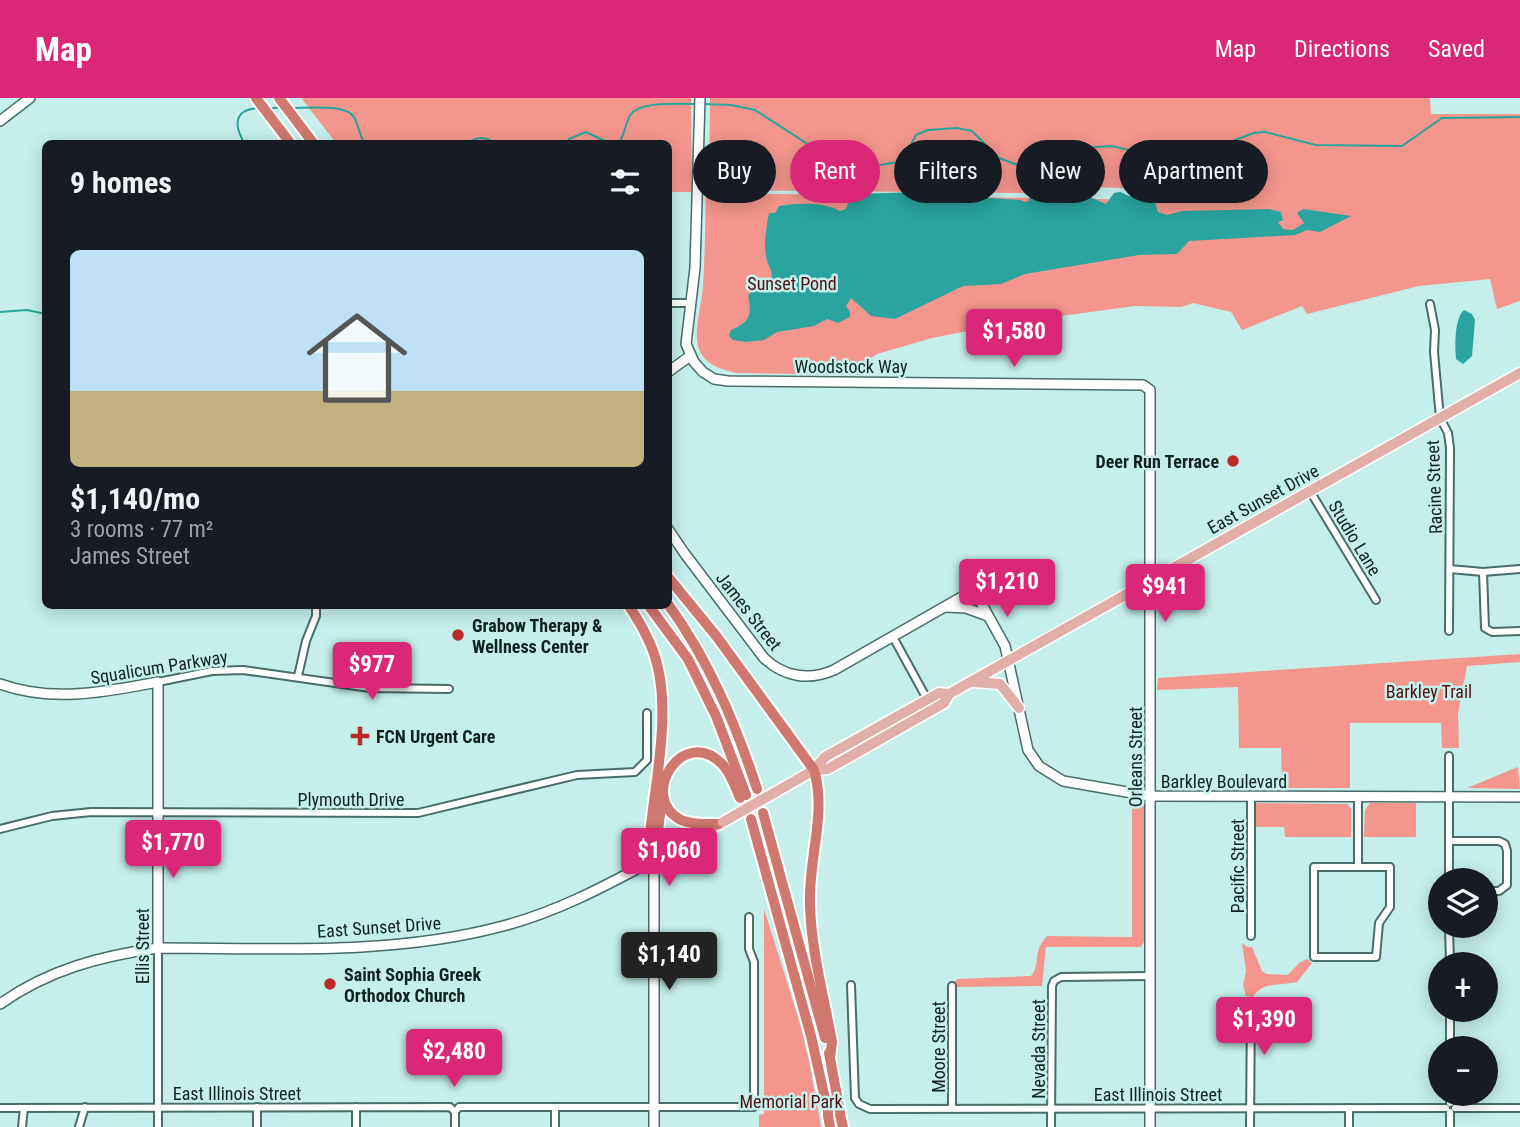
<!DOCTYPE html>
<meta charset="utf-8">
<style>
:root{--surface:#171b24;--page:#242831;--text:#f1f3f6;--muted:#9ea1a6;--line:#363941;--accent:#db2777}
body{margin:0;font-family:"Roboto Condensed",sans-serif;background:var(--page);color:var(--text);height:100vh;display:flex;flex-direction:column;font-size:26px;white-space:nowrap}
*{box-sizing:border-box;margin:0}
p{font-size:23px;color:var(--muted)}
.icon{flex:none;width:38px;height:38px;fill:none;stroke:currentColor;stroke-width:2;stroke-linecap:round;stroke-linejoin:round}
.map{position:relative;flex:1;overflow:hidden}
.drawer{position:absolute;left:42px;top:42px;width:630px;height:469px;display:flex;flex-direction:column;background:var(--surface);border-radius:10px;box-shadow:0 4px 18px #0003}
.drawer>*{flex:none}
.top-card{position:absolute;left:693px;top:42px;width:665px;height:63px;display:flex;gap:14px}
.tools{position:absolute;left:1428px;top:770px;display:grid;gap:14px}
.tools a{display:grid;place-items:center;width:70px;height:70px;border-radius:50%;background:var(--surface);box-shadow:0 4px 18px #0003;font-size:35px}
.price{position:absolute;translate:-50% -60px;padding:0 16px;border-radius:7px;background:var(--accent);color:#fff;font-size:23px;line-height:46px;filter:drop-shadow(0 2px 4px #0008)}
.price::after{content:'';position:absolute;left:50%;top:42px;width:21px;height:16px;margin-left:-10px;background:inherit;clip-path:polygon(0 0,100% 0,50% 100%)}
.price.current{background:#222;color:#fff}
ul{padding:0;list-style:none}
li{display:grid;align-content:center;gap:14px;height:371px;padding:0 28px}
li+li{border-top:2px solid var(--line)}
li span{display:grid;place-items:center;height:217px;border-radius:10px;color:#555}
li>.icon{margin-inline-start:auto}
span .icon{width:126px;height:126px;fill:#fffc;stroke-width:1}
li b{font-size:30px}
h2{display:flex;justify-content:space-between;align-items:center;height:84px;padding:0 28px;font-size:30px}
.tag{padding:0 24px;border-radius:32px;background:var(--surface);box-shadow:0 4px 18px #0003;font-size:24px;line-height:63px}
.tag.current{background:var(--accent);color:#fff}
header{display:flex;align-items:center;gap:42px;box-sizing:border-box;height:98px;padding:0 35px;background:var(--accent);color:#fff}
header strong{font-size:33px}
nav{display:flex;gap:38px;margin-inline-start:auto;font-size:24px}
.map>svg:first-child{display:block}
</style>
<header>
<strong>Map</strong>
<nav><a>Map</a><a>Directions</a><a>Saved</a></nav>
</header>
<div class="map">
<svg width="1520" height="1029" viewBox="0 0 1520 1029">
<rect width="100%" height="100%" fill="#c6efeb"/>
<!-- green -->
<g fill="#f4968d">
<path d="M304,0H691L692,94H669L668,46L336,45L302,1Z"/>
<path d="M710,0H1430L1431,16H1520V203L1497,211L1490,181L1419,188L1307,216L1302,208L1242,232L1231,214L1193,205L1181,209L1135,208L1008,225L932,240L877,256L867,263V277L737,275C680,265 699,228 703,189C705,158 705,126 706,95L1164,102L1146,91L1069,88L1050,69H1038L1026,95L709,92Z"/>
<path d="M1520,556V564L1467,568L1458,616L1459,650H1442L1441,625H1350V690H1282L1281,650H1239L1238,589L1157,592L1158,580Z"/>
<path d="M1518,669L1520,691L1467,690Z"/>
<path d="M1255,705L1348,706L1351,711V739H1285L1284,729H1255Z"/>
<path d="M1370,705H1416V739H1364L1365,712Z"/>
<path d="M1132,707L1146,708V840L1141,849H1046L1042,888L954,889V884L958,881L1031,878C1042,864 1031,856 1047,838L1132,839Z"/>
<path d="M764,811L799,922L809,962L821,1029H759V1017L764,1016Z"/>
<path d="M1242,845L1247,849H1252L1262,873L1267,876L1288,877L1299,865L1307,861L1312,865L1297,884C1280,888 1263,883 1253,899L1246,898L1243,888L1246,873Z"/>
</g>
<!-- water -->
<g fill="#29a49e">
<path d="M1047,71L1052,73L1054,79L1047,84L1055,94L1083,99L1084,92L1092,100L1106,106L1114,95L1120,94L1129,98L1147,97L1155,104L1158,114L1167,117L1182,113L1269,111L1281,114L1283,122L1278,124L1283,131L1293,132L1304,125L1297,115L1303,111L1351,118L1320,134L1307,132L1295,137L1189,143L1177,156L1139,157L1025,176L1001,186L963,188L895,221L871,218L851,200L846,208L850,214V219L838,225L827,221L814,228L777,234L764,242L746,244L733,242L729,238L731,232C751,224 752,216 748,197L772,179C772,172 769,169 767,163C763,147 766,131 769,115H775L779,108C798,105 823,104 840,113L846,111L849,102L858,96L916,94L970,101L974,99L1020,102L1025,104L1029,103L1032,86L1039,72Z"/>
<path d="M1464,212L1472,216L1475,222L1472,258L1463,266L1456,261C1455,248 1454,221 1464,212Z"/>
</g>
<g fill="none" stroke-linecap="round" stroke-linejoin="round">
<!-- stream -->
<g stroke="#29a49e" stroke-width="2">
<path d="M703,6L731,7L755,12L834,63L856,68L880,67L898,64L905,58L916,37L928,32L957,30L972,33L999,60L1018,67L1054,65L1081,50L1112,48L1184,65L1199,62L1235,42L1254,35L1265,34L1316,47L1402,48L1442,20L1520,19"/>
<path d="M268,10H280"/>
<path d="M293,10C308,10 346,6 354,19C359,28 359,37 365,46"/>
<path d="M245,46C233,27 234,11 259,10"/>
<path d="M466,46C475,39 486,37 494,46"/>
<path d="M565,46L569,41L586,34L611,46"/>
<path d="M615,46L620,43C625,35 626,23 631,16C642,3 682,6 698,6"/>
<path d="M0,214L27,212L46,216"/>
</g>
<!-- street casing -->
<g stroke="#486d6a" stroke-width="10">
<g id="street">
<path d="M668,205H690"/>
<path d="M1430,206L1435,232L1434,254L1440,320L1448,335L1450,350L1449,533"/>
<path d="M1310,393L1376,502"/>
<path d="M1450,471L1483,474L1520,471"/>
<path d="M1483,474L1485,530L1492,534L1520,533"/>
<path d="M893,539L927,601"/>
<path d="M298,578L306,543L316,518V508"/>
<path d="M158,584L212,573L243,572L370,590L449,591"/>
<path d="M1449,658V782"/>
<path d="M1251,698V838"/>
<path d="M0,731L52,718L91,714L418,715L577,677L635,674L647,662V615"/>
<path d="M1449,743H1499L1505,746L1507,753V787L1499,793H1486"/>
<path d="M1314,769H1390V809L1379,825L1376,859H1314Z"/>
<path d="M1358,769V698"/>
<path d="M1449,828L1450,866"/>
<path d="M158,850V1029"/>
<path d="M851,887L855,1000L859,1006L870,1011L1446,1010"/>
<path d="M1450,912V950"/>
<path d="M1450,996V1005"/>
<path d="M356,1009V1029"/>
<path d="M0,1010L450,1009L455,1014L459,1009H754V864L749,851V819"/>
<path d="M952,1010V888"/>
<path d="M1349,1010V1029"/>
<path d="M1455,1010H1520"/>
<path d="M455,1014V1029"/>
<path d="M22,1029L24,1010"/>
<path d="M79,1029L85,1009"/>
<path d="M257,1029V1009"/>
<path d="M555,1029V1009"/>
<path d="M1051,1029L1052,888L1054,883L1061,879L1150,878"/>
<path d="M1250,1029L1251,907"/>
<path d="M1450,1029V1014"/>
</g>
</g>
<!-- secondary casing -->
<g stroke="#486d6a" stroke-width="12">
<g id="secondary">
<path d="M700,0L695,170L686,246L694,264L703,274L714,281L728,283L1143,287L1150,292V1029"/>
<path d="M0,23L30,0"/>
<path d="M668,274L690,258"/>
<path d="M668,431L685,456L764,560C784,579 809,583 834,572L974,492L1005,548L1028,652L1039,668L1063,683L1150,698L1520,699"/>
<path d="M945,509L966,510L988,518"/>
<path d="M0,586C53,605 104,594 158,584V850"/>
<path d="M0,906C48,872 100,858 158,850C272,850 391,858 503,828C557,814 605,788 654,762V1029"/>
</g>
</g>
<!-- primary casing -->
<g stroke="#fff" stroke-width="13">
<g id="primary">
<path d="M974,584L1000,586L1019,610"/>
<path d="M814,672L825,659L939,595L949,596"/>
<path d="M786,688L814,672L828,671L944,605L949,596L1520,275"/>
<path d="M654,762L719,726"/>
</g>
</g>
<!-- highway casing -->
<g stroke="#fff" stroke-width="14">
<g id="highway">
<path d="M256,0L291,46"/>
<path d="M279,0L314,46"/>
<path d="M668,479L717,539L814,672C827,716 808,761 810,806C811,852 824,899 832,944L830,960"/>
<path d="M668,506C709,563 735,624 757,691"/>
<path d="M629,508C641,526 652,545 657,566C671,618 654,691 649,745L654,762"/>
<path d="M649,508L688,561L716,618L746,697"/>
<path d="M763,715L825,940"/>
<path d="M751,721L811,938L828,1014"/>
<path d="M719,726C707,726 693,727 681,722C637,699 683,626 722,666C731,675 735,689 740,700"/>
<path d="M655,759L662,699"/>
<path d="M829,955L840,1014"/>
<path d="M828,1017L830,1029"/>
<path d="M840,1017L843,1029"/>
</g>
</g>
<!-- street -->
<use href="#street" stroke="#fff" stroke-width="6"/>
<!-- secondary -->
<use href="#secondary" stroke="#fff" stroke-width="9"/>
<!-- primary -->
<use href="#primary" stroke="#e2aea9" stroke-width="10"/>
<!-- highway -->
<use href="#highway" stroke="#ce7870" stroke-width="10"/>
<!-- primary-bridge casing -->
<g stroke="#fff" stroke-width="13" stroke-linecap="butt">
<path id="primary-bridge" d="M723,724L786,688"/>
</g>
<!-- primary-bridge -->
<use href="#primary-bridge" stroke="#e2aea9" stroke-width="10"/>
</g>
<!-- markers -->
<g fill="#ba2b2c" stroke="#c6efeb" stroke-width="2.5">
<circle cx="1233" cy="363" r="7"/>
<circle cx="458" cy="537" r="7"/>
<path d="M356.5 627.5h7v7h7v7h-7v7h-7v-7h-7v-7h7z"/>
<circle cx="330" cy="886" r="7"/>
</g>
<g text-anchor="middle" dominant-baseline="central" stroke-width="5" stroke-linejoin="round" paint-order="stroke">
<!-- park labels -->
<g font-size="18" fill="#521111" stroke="#c6efeb">
<text x="792" y="185">Sunset Pond</text>
<text x="1429" y="593">Barkley Trail</text>
<text x="791" y="1003">Memorial Park</text>
</g>
<!-- street labels -->
<g font-size="18" fill="#122221" stroke="#c6efeb">
<text x="851" y="268">Woodstock Way</text>
<text transform="translate(1434 389) rotate(-92)">Racine Street</text>
<text transform="translate(1263 401) rotate(-29)">East Sunset Drive</text>
<text transform="translate(1355 440) rotate(59)">Studio Lane</text>
<text transform="translate(749 513) rotate(52)">James Street</text>
<text transform="translate(159 569) rotate(-9)">Squalicum Parkway</text>
<text transform="translate(1135 659) rotate(-90)">Orleans Street</text>
<text x="1224" y="683">Barkley Boulevard</text>
<text x="351" y="701">Plymouth Drive</text>
<text transform="translate(1237 768) rotate(-90)">Pacific Street</text>
<text transform="translate(379 829) rotate(-4)">East Sunset Drive</text>
<text transform="translate(142 848) rotate(-90)">Ellis Street</text>
<text transform="translate(938 949) rotate(-90)">Moore Street</text>
<text transform="translate(1038 951) rotate(-90)">Nevada Street</text>
<text x="237" y="995">East Illinois Street</text>
<text x="1158" y="996">East Illinois Street</text>
</g>
<!-- poi labels -->
<g font-size="18" font-weight="bold" fill="#122221" stroke="#c6efeb" text-anchor="start">
<text x="1219" y="363" text-anchor="end">Deer Run Terrace</text>
<text x="472" y="527">Grabow Therapy &amp;<tspan x="472" dy="21">Wellness Center</tspan></text>
<text x="376" y="638">FCN Urgent Care</text>
<text x="344" y="876">Saint Sophia Greek<tspan x="344" dy="21">Orthodox Church</tspan></text>
</g>
</g>
</svg>
<div class="tools">
<a><svg class="icon" aria-label="layers" viewBox="0 0 24 24"><path d="M12 4l9 5-9 5-9-5zM3 14l9 5 9-5"/></svg></a>
<a>+</a>
<a>−</a>
</div>
<b class="price" style="left:1014px;top:271px">$1,580</b>
<b class="price" style="left:1007px;top:521px">$1,210</b>
<b class="price" style="left:1165px;top:526px">$941</b>
<b class="price" style="left:372px;top:604px">$977</b>
<b class="price" style="left:173px;top:782px">$1,770</b>
<b class="price" style="left:669px;top:790px">$1,060</b>
<b class="price current" style="left:669px;top:894px">$1,140</b>
<b class="price" style="left:1264px;top:959px">$1,390</b>
<b class="price" style="left:454px;top:991px">$2,480</b>
<div class="top-card">
<a class="tag">Buy</a>
<a class="tag current">Rent</a>
<a class="tag">Filters</a>
<a class="tag">New</a>
<a class="tag">Apartment</a>
</div>
<section class="drawer">
<h2>9 homes<svg class="icon" aria-label="filters" viewBox="0 0 24 24"><path d="M4 7h16M4 17h16"/><circle cx="9" cy="7" r="2"/><circle cx="15" cy="17" r="2"/></svg></h2>
<ul>
<li><span style="background:linear-gradient(#bfe0f5 65%,#c2b280 0)"><svg class="icon" aria-label="home" viewBox="0 0 24 24"><path d="M3 11l9-7 9 7M6 9v11h12V9"/></svg></span><div><b>$1,140/mo</b><p>3 rooms · 77 m²</p><p>James Street</p></div></li>
</ul>
</section>
</div>
